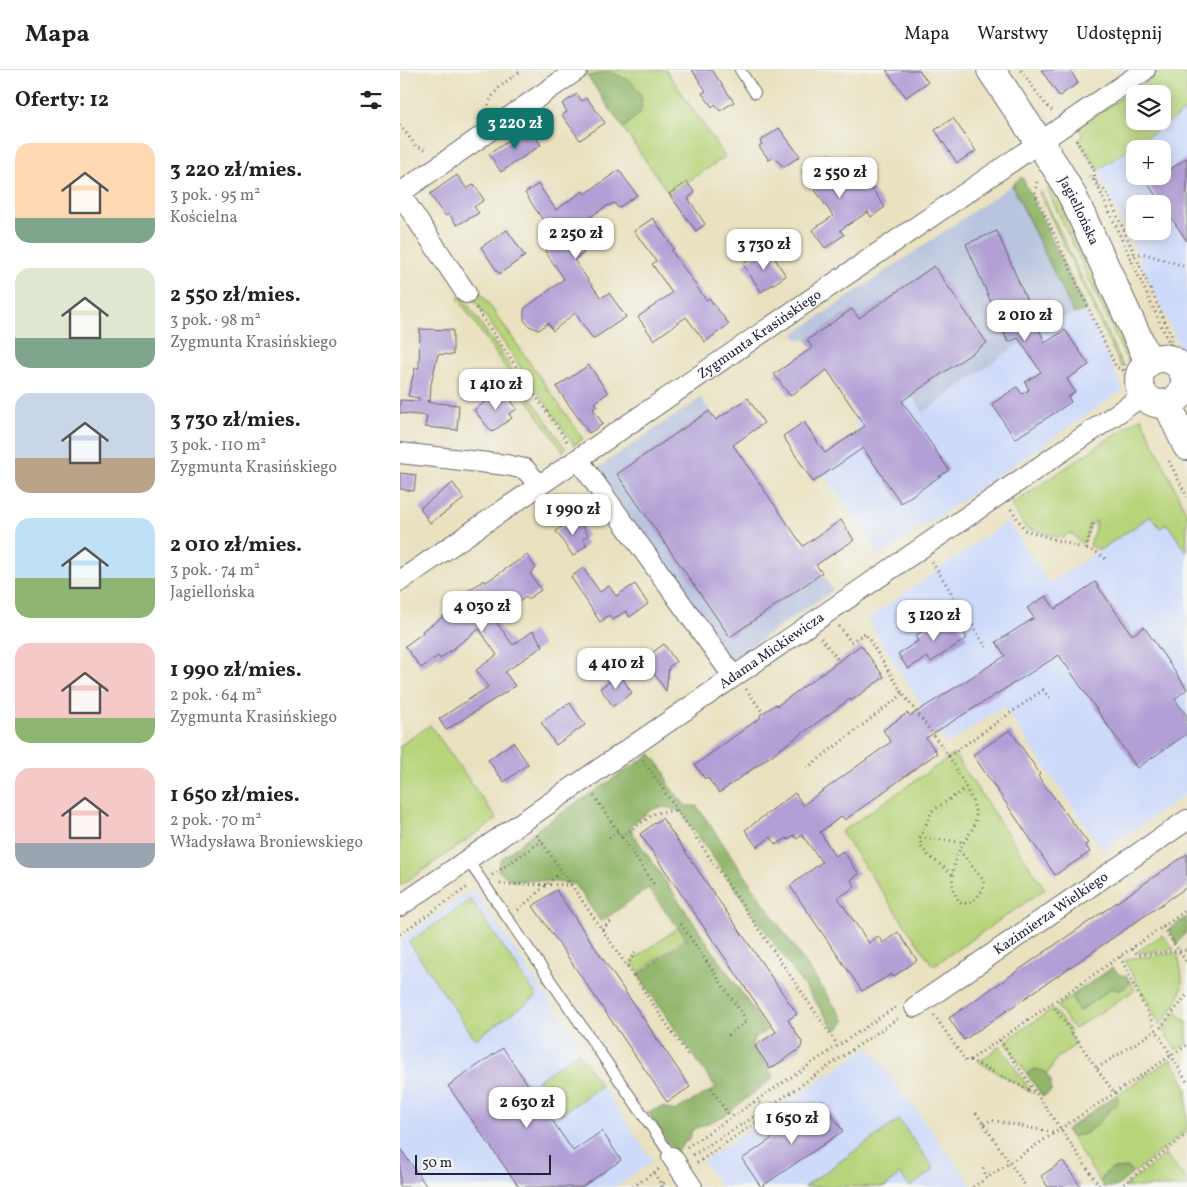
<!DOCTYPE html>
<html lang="pl">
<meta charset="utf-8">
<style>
:root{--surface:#fff;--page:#f2f2f2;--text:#202124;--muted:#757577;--line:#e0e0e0;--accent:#0f766e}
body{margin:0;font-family:Vollkorn,serif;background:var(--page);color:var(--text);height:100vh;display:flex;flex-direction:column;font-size:19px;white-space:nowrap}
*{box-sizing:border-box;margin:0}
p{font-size:16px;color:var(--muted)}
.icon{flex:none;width:28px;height:28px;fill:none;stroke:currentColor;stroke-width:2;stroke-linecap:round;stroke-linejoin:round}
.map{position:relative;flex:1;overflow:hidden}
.sheet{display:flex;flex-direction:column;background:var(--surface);width:400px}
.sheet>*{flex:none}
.tools{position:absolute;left:726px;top:15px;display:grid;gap:10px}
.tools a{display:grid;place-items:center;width:45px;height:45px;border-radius:10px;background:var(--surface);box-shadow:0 2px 12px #0003;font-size:25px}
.scale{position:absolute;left:15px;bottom:12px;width:136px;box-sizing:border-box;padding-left:5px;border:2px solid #22223b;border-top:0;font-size:14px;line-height:18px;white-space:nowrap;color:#22223b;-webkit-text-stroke:4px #f6f6f2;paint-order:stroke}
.price{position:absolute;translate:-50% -42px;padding:0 11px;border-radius:10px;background:#fff;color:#222;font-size:16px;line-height:32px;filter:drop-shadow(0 1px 2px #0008)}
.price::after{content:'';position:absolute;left:50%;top:30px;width:15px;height:11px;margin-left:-8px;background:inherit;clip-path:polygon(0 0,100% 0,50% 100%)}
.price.current{background:var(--accent);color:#fff}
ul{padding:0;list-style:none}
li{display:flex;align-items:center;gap:15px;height:125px;padding:0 15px}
li span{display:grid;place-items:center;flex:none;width:140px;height:100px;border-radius:15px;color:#555}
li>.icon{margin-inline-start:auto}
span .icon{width:60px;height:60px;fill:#fffc;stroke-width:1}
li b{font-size:21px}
h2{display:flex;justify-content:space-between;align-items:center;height:60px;padding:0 15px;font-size:21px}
header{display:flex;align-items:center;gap:30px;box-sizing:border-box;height:70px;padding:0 25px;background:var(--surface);border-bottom:1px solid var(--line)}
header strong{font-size:24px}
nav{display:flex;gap:28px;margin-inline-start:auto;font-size:18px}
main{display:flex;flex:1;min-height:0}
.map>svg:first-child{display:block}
</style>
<header>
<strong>Mapa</strong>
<nav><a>Mapa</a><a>Warstwy</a><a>Udostępnij</a></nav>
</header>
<main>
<section class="sheet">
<h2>Oferty: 12<svg class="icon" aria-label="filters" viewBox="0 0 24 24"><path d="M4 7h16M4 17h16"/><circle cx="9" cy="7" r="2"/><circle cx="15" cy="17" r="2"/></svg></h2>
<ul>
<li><span style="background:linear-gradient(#ffd9b3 75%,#7fa58c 0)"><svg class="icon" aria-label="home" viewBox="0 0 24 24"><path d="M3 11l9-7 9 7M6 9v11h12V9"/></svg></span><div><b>3 220 zł/mies.</b><p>3 pok. · 95 m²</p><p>Kościelna</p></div></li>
<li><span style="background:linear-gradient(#dfe7d0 70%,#7fa58c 0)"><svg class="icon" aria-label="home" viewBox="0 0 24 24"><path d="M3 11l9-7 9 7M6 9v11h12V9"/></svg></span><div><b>2 550 zł/mies.</b><p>3 pok. · 98 m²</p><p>Zygmunta Krasińskiego</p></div></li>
<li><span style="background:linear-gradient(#c9d6e8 65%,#b9a48a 0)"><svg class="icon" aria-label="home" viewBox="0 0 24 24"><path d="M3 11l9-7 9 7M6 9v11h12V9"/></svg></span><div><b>3 730 zł/mies.</b><p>3 pok. · 110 m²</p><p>Zygmunta Krasińskiego</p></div></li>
<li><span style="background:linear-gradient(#bfe0f5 60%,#8fb573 0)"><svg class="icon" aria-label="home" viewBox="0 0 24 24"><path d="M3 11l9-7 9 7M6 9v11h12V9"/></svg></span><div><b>2 010 zł/mies.</b><p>3 pok. · 74 m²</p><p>Jagiellońska</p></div></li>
<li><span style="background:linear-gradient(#f6c9c9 75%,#8fb573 0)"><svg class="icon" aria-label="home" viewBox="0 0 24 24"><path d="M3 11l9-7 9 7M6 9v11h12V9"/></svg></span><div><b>1 990 zł/mies.</b><p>2 pok. · 64 m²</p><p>Zygmunta Krasińskiego</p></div></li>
<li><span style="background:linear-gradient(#f6c9c9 75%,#9aa5b1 0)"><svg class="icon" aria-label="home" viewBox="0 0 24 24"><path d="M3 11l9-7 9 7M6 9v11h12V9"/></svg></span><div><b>1 650 zł/mies.</b><p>2 pok. · 70 m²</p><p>Władysława Broniewskiego</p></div></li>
</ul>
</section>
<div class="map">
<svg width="787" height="1117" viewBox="0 0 787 1117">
<rect width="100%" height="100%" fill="#f6f6f2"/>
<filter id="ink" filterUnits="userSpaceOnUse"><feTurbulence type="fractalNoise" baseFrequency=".02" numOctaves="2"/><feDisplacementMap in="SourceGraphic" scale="10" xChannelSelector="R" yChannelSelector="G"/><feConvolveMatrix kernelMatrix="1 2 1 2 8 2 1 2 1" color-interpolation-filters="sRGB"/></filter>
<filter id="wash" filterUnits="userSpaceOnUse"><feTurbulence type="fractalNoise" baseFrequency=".0096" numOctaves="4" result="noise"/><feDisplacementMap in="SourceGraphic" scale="20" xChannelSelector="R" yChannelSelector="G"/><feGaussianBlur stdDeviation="1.12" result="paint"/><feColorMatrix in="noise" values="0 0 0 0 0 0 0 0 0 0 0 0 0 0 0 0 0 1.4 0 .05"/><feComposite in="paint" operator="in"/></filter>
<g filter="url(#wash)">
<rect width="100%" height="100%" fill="#e9e1bf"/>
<!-- built -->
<g fill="#cedafa" fill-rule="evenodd">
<path d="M787,40V276L781,280L698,100ZM735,79H762V106H735ZM735,134H762V161H735Z"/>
<path d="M686,240L723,320L480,486L415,391L460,360L454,351L457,345L504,314L524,343L639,259Z"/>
<path d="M751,446L767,454L787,482V724L703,781L603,636L547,675L467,549L608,451L649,514Z"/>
<path d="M73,819L179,973L174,975L253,1091L215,1117H0V870Z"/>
<path d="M469,977L571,1114L566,1117H321L303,1091Z"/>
</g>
<!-- industrial -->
<g fill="#b9c4de">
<path d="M612,115L674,244L639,259L523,343L504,314L457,345L407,270H398L394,264Z"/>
<path d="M301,328L433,520L330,590L196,399Z"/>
</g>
<!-- green -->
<g fill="#b8d47a" stroke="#6d7b5a" fill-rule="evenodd">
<path d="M183,0H266L325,87L269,124L223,58L240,43L242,29C224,5 219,0 188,7Z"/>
<path d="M763,0H787V40L698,100L679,72L683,64L678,57ZM735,24H762V51H735Z"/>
<path d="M656,114L736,290L728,293L647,119Z"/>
<path d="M641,121L723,296L721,297L639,122Z"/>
<path d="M77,217L183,369L174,375L69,222Z"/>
<path d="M62,226L165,378L163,382L58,228Z"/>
<path d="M741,347L787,444V482L767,454L760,458L751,446L700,480L690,476L697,451L690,455L684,473L680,472L673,464H667L663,468L626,458L611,435Z"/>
<path d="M30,655L97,749L0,816V676Z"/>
<path d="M554,684L645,819L533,896L441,762Z"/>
<path d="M71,830L137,926L75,969L9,872Z"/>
<path d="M279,857L287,867L239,902L232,891Z"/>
<path d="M762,865L774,879L739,883L738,881Z"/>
<path d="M777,883C787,916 782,930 760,955L725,891L727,889Z"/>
<path d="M729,909L735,920L674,959L659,939L658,936L671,926L680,941L712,918L729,914Z"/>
<path d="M653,939L671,961L668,963L676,974L656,989L648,1003L634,999L627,1004L606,973L607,970Z"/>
<path d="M776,942L787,952V973L776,980L762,959Z"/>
<path d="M600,976L601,977L631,1022L579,992Z"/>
<path d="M178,982L201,1016L161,1044L137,1011Z"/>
<path d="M771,989L787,1018V1060L732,1104L728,1098L705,1103L700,1112L671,1067C692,1062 707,1046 719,1028L716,1025Z"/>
<path d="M499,1050L534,1099L510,1117L500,1104L485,1117H404Z"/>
<path d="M765,1085L787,1110L786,1117H724Z"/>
</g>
<!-- forest -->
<g fill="#92b66a" stroke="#5a6c52">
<path d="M208,2C229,7 247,19 240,43L223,58L188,7Z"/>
<path d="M622,107L686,240L674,244L612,115Z"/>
<path d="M251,684L265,702L268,715L286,736H297L445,951L436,961L281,742C255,731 252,740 231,755L233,764L367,960L353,969L352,975L374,1007L324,1046L292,1060L290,1068L275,1082L248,1042L263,1037L274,1041L316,1018L238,905L287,869L248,818L201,852L175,814L134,810L112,811L98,800L100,790L143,755Z"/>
<path d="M787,847V861L777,874L769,859Z"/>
<path d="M712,898L720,905L727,906L729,914L719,921L712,918L679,941L671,926Z"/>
<path d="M634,999L644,1001L651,1011V1021L643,1027L627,1004Z"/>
<path d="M716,1025L719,1028L717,1034L705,1043L696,1056L684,1064L671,1067L666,1060Z"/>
<path d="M728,1098L732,1104L716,1117H703L700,1112L710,1099Z"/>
</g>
<g id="blocks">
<!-- building -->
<g fill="#b19fd5">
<path d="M292,0H312L334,32L320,41L315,34L312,37L302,23L306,21Z"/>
<path d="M486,0H519L528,12L506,27Z"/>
<path d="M641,0H670L678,13L659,26Z"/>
<path d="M177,24L182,31L187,28L205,53L180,70L162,45L167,42L162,34Z"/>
<path d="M553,48L576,81L557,93L535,60Z"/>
<path d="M129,57L141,75L101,102L89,84Z"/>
<path d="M379,58L400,86L384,97L373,87L369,90L359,76L362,74L360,71Z"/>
<path d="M428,84L452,120L466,110L485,137L471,147L468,142L440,160L444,165L425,178L412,160L433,146L402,101Z"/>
<path d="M787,88V171L748,114Z"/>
<path d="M219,100L237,125L218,138L214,133L205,137L170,161L184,183L174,190L201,228L209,223L226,247L193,269L175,243L153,261L148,253L139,260L129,256L124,250V239L164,209L145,181L158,173L125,123L138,114L156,140L183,121L185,124Z"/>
<path d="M57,105L67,119L74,114L84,130L74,137L79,143L57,155L49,144L46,146L39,138L30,124Z"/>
<path d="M287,112L295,123L288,128L305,154L296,161L269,124Z"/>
<path d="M253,148L274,179L271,180L306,230L309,228L329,254L305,272L286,247L254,270L238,247L272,223L252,194L256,191L234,161Z"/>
<path d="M107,160L125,186L99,204L81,177Z"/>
<path d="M597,161L645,273L665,260L689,295L667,309L675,322L668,327L671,332L615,369L592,334L617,317L622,324L629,320L625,312L641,302L618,268L608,272L566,174Z"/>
<path d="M359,184L362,190L372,184L386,206L361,222L343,194Z"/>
<path d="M534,196L587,273L502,331L549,400L501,433L463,378L413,412L383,366L404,352L425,383L465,356L427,300L390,326L374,304L412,278L407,270L452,239L459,248Z"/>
<path d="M20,259L53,260V285L38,284L31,314L30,331L27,330V332L59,335L57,360L25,357L27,346L0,343V330L19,331V328L8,326L15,298H19Z"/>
<path d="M189,295L208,323L194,333L197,336L193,339L203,354L189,363L156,317Z"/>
<path d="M103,319L117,339L109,344L112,348L92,362L74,340Z"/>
<path d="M348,328L364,353L333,375L403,476L441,450L454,470L416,495L422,503L330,567L217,404L309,341L316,350Z"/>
<path d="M0,403L16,405L14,421L0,419Z"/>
<path d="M53,413L64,429L30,453L20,438Z"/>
<path d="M176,447L188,465L183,469L187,475L173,486L156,461Z"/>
<path d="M127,485L136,498L130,503L141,520L128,529L126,527L94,549L113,575L133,561L143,576L105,602L115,616L46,660L39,649L88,617L76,600L97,585L79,559L40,589L38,586L21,598L5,576L23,563L22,561L50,542L46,536L84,510L86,512Z"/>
<path d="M183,498L200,522L209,516L216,526L235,514L248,534L230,547L226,541L212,550L209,545L200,552L171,507Z"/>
<path d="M695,512L732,565L744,557L787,619L775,629L787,646V664L737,698L659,585L526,668L537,683L445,750L442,746L420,762L435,786L443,781L459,804L451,810L455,817L438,828L469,873L478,866L483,873L498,862L517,890L493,907L492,904L462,921L390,816L422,792L402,765L397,769L394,765L388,770L387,768L376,775L371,767L357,777L345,760L395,723L403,735L491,672L483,660L507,643L510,646L605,586L596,572L634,548L627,538L646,526L655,539Z"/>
<path d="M551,543L567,568L531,592L527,587L508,599L498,584L518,571L515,566Z"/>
<path d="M264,574L276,592L269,597L266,621L244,589Z"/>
<path d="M461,575L484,607L451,631L450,629L319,723L307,707L305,709L295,695L361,647L360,645L376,634L377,636Z"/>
<path d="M220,605L232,623L213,636L200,618Z"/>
<path d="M170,633L185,655L156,675L141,652Z"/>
<path d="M610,660L640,704L638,706L688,773L685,775L690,782L655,805L573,685Z"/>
<path d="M113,672L128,694L104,712L88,690Z"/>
<path d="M262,748L397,944L388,950L402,972L401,978L370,999L355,976L376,962L240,764Z"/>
<path d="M787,784V817L564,970L549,948Z"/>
<path d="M156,820L290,1017L267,1032L133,836Z"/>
<path d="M103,978L173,1081L202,1061L221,1090L182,1117H119L48,1016Z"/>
<path d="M424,1033L443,1061L361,1117L342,1089Z"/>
<path d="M0,1078L27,1117H0Z"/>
<path d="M663,1091L681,1117H648L641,1106Z"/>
</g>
</g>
</g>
<g filter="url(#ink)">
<use href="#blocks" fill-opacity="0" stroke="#686569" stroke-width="1"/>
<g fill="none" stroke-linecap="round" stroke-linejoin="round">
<!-- lane casing -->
<g stroke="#686569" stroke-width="12">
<g id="lane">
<path d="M340,0L355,23"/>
<path d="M67,789L272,1087"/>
</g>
</g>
<!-- street casing -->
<g stroke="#686569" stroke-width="22">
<g id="street">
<path d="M0,123L177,0"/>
<path d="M0,124L66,223"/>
<path d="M781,298L787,295"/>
<path d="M0,383L106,395L125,399L139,415"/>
<path d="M178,389L333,606"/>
<path id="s1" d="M0,511L745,0"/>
<path id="s2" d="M0,836L744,325"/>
<path id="s3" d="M515,937L787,750"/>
<path d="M272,1087L292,1117"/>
</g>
</g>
<!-- secondary casing -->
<g stroke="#686569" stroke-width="30">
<g id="secondary">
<path id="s4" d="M591,0L657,99L673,127L749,292"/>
<circle cx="762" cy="311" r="23"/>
<path d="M767,333L787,376"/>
</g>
</g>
<!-- path -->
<g stroke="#686569" stroke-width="3" stroke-dasharray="1 4" stroke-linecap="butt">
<path d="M621,0L645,34L652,40"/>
<path d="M87,40C91,20 106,12 122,0"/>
<path d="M0,55L16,76L28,80"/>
<path d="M676,70L693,97L696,113L771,277"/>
<path d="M689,106L707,123L771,265V277L774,282"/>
<path d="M637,112L635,123L716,297L724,301"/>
<path d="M730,188L742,183L787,197"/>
<path d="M76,238L168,373"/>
<path d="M724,294V301L729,314"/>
<path d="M769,391L787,427"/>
<path d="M611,439L625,460L698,483L708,491"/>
<path d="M686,479L693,453"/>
<path d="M532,492L586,577"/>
<path d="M439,556L451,572L465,563L503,624L549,686L643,620L652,631"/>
<path d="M421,568L439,591"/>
<path d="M346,619L363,643"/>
<path d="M549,686C556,700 575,731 576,745C576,757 569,764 563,773C553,790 546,819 562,834C574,833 584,823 584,811L560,781"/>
<path d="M243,690L437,974"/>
<path d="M407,698L503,624"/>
<path d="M194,726L255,816"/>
<path d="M137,765L288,985"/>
<path d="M221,767L255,743L276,740"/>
<path d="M209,768L218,761"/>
<path d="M520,768L564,772"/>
<path d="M552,804L528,785L522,778L520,768L532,741L565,719"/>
<path d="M92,805L142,771"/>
<path d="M100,814L171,815"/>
<path d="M118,840L162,801"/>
<path d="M281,854L347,951L328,965"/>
<path d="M763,857L787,893"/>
<path d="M202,859L213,850"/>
<path d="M0,864L69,816"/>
<path d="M732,879L738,885L787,880"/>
<path d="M720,887L756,960L787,1012"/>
<path d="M227,896L235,881"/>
<path d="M652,934L714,1023"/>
<path d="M534,945L566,991L570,990L787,840"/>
<path d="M600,970L700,1117"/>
<path d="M570,990L636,1024"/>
<path d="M697,998L761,957L787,925"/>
<path d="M311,1018L330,1047"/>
<path d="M576,1043L626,1117"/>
<path d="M584,1054L591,1050L656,1063"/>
<path d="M287,1077L497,936"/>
<path d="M293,1085L365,1040L500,947"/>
<path d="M297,1093L368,1044L357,1029"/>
<path d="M583,1098L587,1108"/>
<path d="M254,1103L263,1117"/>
<path d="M233,1117L259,1099"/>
<path d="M260,1117L267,1110"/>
<path d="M573,1117L787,975"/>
<path d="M720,1117L787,1064"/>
</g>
<!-- lane -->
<use href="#lane" stroke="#fff" stroke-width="10"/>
<!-- street -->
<use href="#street" stroke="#fff" stroke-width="20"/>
<!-- secondary -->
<use href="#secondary" stroke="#fff" stroke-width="28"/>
</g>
</g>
<g text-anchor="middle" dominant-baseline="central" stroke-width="4" stroke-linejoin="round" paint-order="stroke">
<!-- street labels -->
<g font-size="14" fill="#22223b" stroke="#f6f6f2">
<text stroke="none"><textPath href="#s4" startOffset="166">Jagiellońska</textPath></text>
<text stroke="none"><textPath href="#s1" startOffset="436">Zygmunta Krasińskiego</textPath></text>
<text stroke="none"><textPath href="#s2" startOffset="451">Adama Mickiewicza</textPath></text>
<text stroke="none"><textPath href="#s3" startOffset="165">Kazimierza Wielkiego</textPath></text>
</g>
</g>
</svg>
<div class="tools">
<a><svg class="icon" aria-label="layers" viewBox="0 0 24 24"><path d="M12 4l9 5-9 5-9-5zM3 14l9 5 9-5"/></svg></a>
<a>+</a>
<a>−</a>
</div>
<div class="scale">50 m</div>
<b class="price current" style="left:115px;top:80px">3 220 zł</b>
<b class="price" style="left:440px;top:129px">2 550 zł</b>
<b class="price" style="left:176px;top:190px">2 250 zł</b>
<b class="price" style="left:364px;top:201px">3 730 zł</b>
<b class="price" style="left:625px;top:272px">2 010 zł</b>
<b class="price" style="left:96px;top:341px">1 410 zł</b>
<b class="price" style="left:173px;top:466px">1 990 zł</b>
<b class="price" style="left:82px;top:563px">4 030 zł</b>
<b class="price" style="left:534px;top:572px">3 120 zł</b>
<b class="price" style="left:216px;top:620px">4 410 zł</b>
<b class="price" style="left:127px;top:1059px">2 630 zł</b>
<b class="price" style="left:392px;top:1075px">1 650 zł</b>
</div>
</main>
